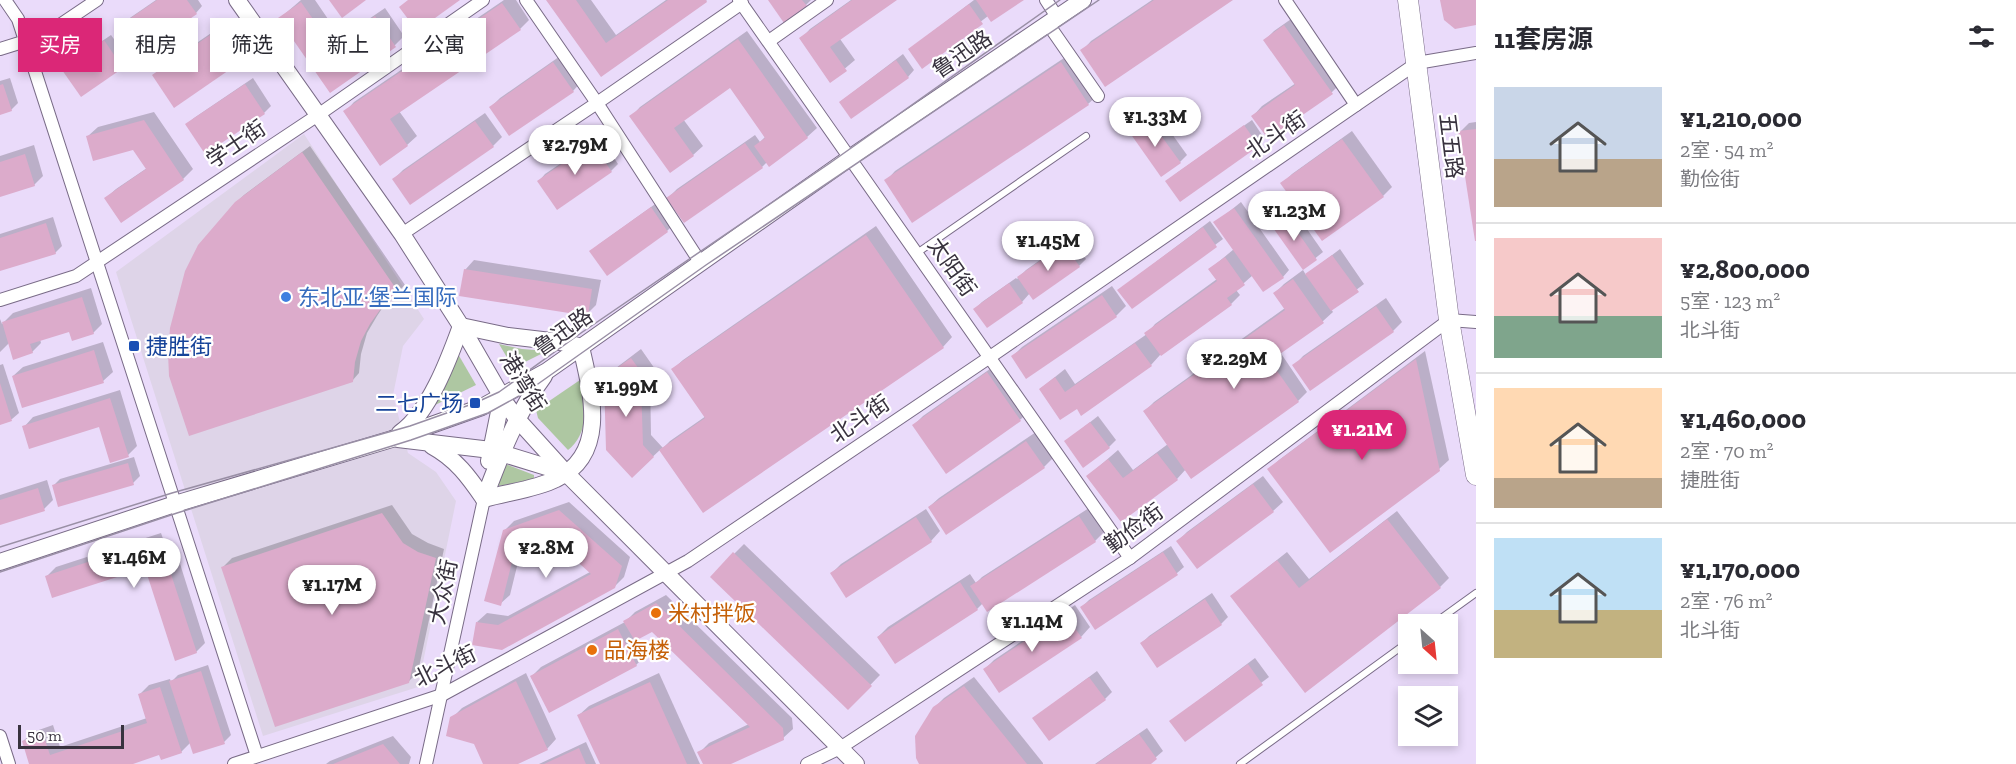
<!DOCTYPE html>
<html lang="zh">
<meta charset="utf-8">
<style>
:root{--surface:#fff;--page:#f7f7f7;--text:#2b2b33;--muted:#7c7c81;--line:#e1e1e2;--accent:#db2777}
body{margin:0;font-family:"Zilla Slab","Noto Sans SC",serif;background:var(--page);color:var(--text);height:100vh;display:flex;flex-direction:column;font-size:22px;white-space:nowrap}
*{box-sizing:border-box;margin:0}
p{font-size:20px;color:var(--muted)}
.icon{flex:none;width:33px;height:33px;fill:none;stroke:currentColor;stroke-width:2;stroke-linecap:round;stroke-linejoin:round}
.map{position:relative;flex:1;overflow:hidden}
.sheet{display:flex;flex-direction:column;background:var(--surface);width:540px}
.sheet>*{flex:none}
.guide{position:absolute;left:18px;top:18px;width:570px;height:54px;display:flex;gap:12px}
.needle{width:39px;rotate:153deg}
.buttons{position:absolute;left:1398px;top:614px;display:grid;gap:12px}
.buttons a{display:grid;place-items:center;width:60px;height:60px;border-radius:0px;background:var(--surface);box-shadow:0 3px 9px #0003;font-size:30px}
.scale{position:absolute;left:18px;bottom:15px;width:106px;box-sizing:border-box;padding-left:6px;border:3px solid #38323e;border-top:0;font-size:16px;line-height:21px;white-space:nowrap;color:#38323e;-webkit-text-stroke:4px #fff;paint-order:stroke}
.price{position:absolute;translate:-50% -51px;padding:0 14px;border-radius:21px;background:#fff;color:#222;font-size:20px;line-height:39px;filter:drop-shadow(0 2px 3px #0008)}
.price::after{content:'';position:absolute;left:50%;top:36px;width:18px;height:14px;margin-left:-9px;background:inherit;clip-path:polygon(0 0,100% 0,50% 100%)}
.price.active{background:var(--accent);color:#fff}
ul{padding:0;list-style:none}
li{display:flex;align-items:center;gap:18px;height:150px;padding:0 18px}
li+li{border-top:2px solid var(--line)}
li span{display:grid;place-items:center;flex:none;width:168px;height:120px;border-radius:0px;color:#555}
li>.icon{margin-inline-start:auto}
span .icon{width:72px;height:72px;fill:#fffc;stroke-width:1}
li b{font-size:26px}
h2{display:flex;justify-content:space-between;align-items:center;height:72px;padding:0 18px;font-size:26px}
.tag{padding:0 21px;border-radius:0px;background:var(--surface);box-shadow:0 3px 9px #0003;font-size:21px;line-height:54px}
.tag.active{background:var(--accent);color:#fff}
main{display:flex;flex:1;min-height:0}
.map>svg:first-child{display:block}
</style>
<main>
<div class="map">
<svg width="1476" height="764" viewBox="0 0 1476 764">
<rect width="100%" height="100%" fill="#eadbfa"/>
<!-- commercial -->
<path fill="#ded4e8" d="M304,134L424,319L403,346L393,395L408,453L436,472L456,501L418,687L263,736L116,272Z"/>
<!-- green -->
<g fill="#aec7a2">
<path d="M499,344L522,349L547,351L515,367L512,366Z"/>
<path d="M458,354L476,385L431,407Z"/>
<path d="M580,380C589,402 588,435 568,450L538,418L536,410Z"/>
<path d="M503,463L534,475V479L499,486L497,482Z"/>
</g>
<!-- shadow -->
<g fill="#0003">
<path d="M156,0H198L202,6L196,13L118,29L124,22Z"/>
<path d="M301,0H315L341,38L385,8L404,36L395,45L330,90L280,18Z"/>
<path d="M504,0H516L529,20L520,29L399,111L417,136L407,145L345,112L354,102Z"/>
<path d="M548,0H591L616,35L666,0H707L601,75Z"/>
<path d="M769,0H811L806,5Z"/>
<path d="M851,0H894L840,39L855,60L830,81L801,39L810,29Z"/>
<path d="M974,0H1021L988,16L923,66L910,49Z"/>
<path d="M1152,0H1230L1082,51L1091,41Z"/>
<path d="M1294,17L1341,83L1332,92L1253,116L1262,106L1296,83L1265,40L1274,31Z"/>
<path d="M220,27L241,57L231,67L175,106L154,76L163,66Z"/>
<path d="M747,31L817,128L807,137L769,165L767,162L762,167L668,198L677,189L755,135L760,142L766,136L730,86L683,119L703,146L693,155L670,171L631,117L640,107Z"/>
<path d="M111,35L129,60L122,67L64,70L70,63Z"/>
<path d="M563,54L582,81L573,91L491,107L500,98Z"/>
<path d="M903,54L914,70L908,77L840,102Z"/>
<path d="M1070,54L1098,95L1088,104L913,221L886,181L895,171Z"/>
<path d="M10,78L18,103L11,110L0,114V81Z"/>
<path d="M253,78L271,106L264,113L187,124L194,118Z"/>
<path d="M154,112L193,169L183,179L122,221L106,198L116,189L147,168L134,148L88,136L98,127Z"/>
<path d="M485,113L502,137L493,146L394,179L403,170Z"/>
<path d="M1157,113L1187,155L1180,162L1132,133Z"/>
<path d="M1252,120L1264,138L1258,144L1174,175Z"/>
<path d="M1476,122V240L1460,132L1469,123Z"/>
<path d="M1352,131L1392,187L1383,196L1282,184L1292,174Z"/>
<path d="M600,137L618,164L611,171L558,208L539,181L545,174Z"/>
<path d="M34,145L43,176L34,185L0,196V156Z"/>
<path d="M310,146L405,285L387,301L377,316L367,333L361,354L359,373L352,381L236,203L244,195Z"/>
<path d="M658,202L674,224L667,231L598,245Z"/>
<path d="M1241,202L1289,270L1283,277L1253,275L1236,290L1240,295L1231,304L1160,355L1151,365L1077,407L1040,389L1065,369L1075,384L1147,334L1155,324L1217,279L1210,269L1234,249L1215,223Z"/>
<path d="M1293,209L1323,252L1303,268L1273,226Z"/>
<path d="M53,217L62,246L55,253L0,270V234Z"/>
<path d="M1210,221L1223,239L1132,307L1119,290Z"/>
<path d="M876,226L952,337L943,347L661,449L632,476L606,377L616,368L641,349L655,369L650,375L651,435L663,448L670,441L706,416L673,369L683,360Z"/>
<path d="M1071,238L1086,259L1079,266L1030,293L1022,302L975,309L982,302L1016,278L1017,279L1026,270Z"/>
<path d="M1340,249L1364,284L1331,309L1333,312L1323,321L1280,352L1307,392L1298,401L1191,477L1186,469L1177,479L1121,520L1088,476L1118,450L1133,470L1168,444L1145,411L1154,402L1285,308L1275,293L1284,284L1303,270L1306,275Z"/>
<path d="M474,260L601,280L596,305L587,314L465,270Z"/>
<path d="M1112,286L1126,306L1116,316L1027,376L1013,356L1022,347Z"/>
<path d="M91,288L102,324L93,333L70,330L40,339L41,343L32,352L10,342L0,352V319L2,324L13,313Z"/>
<path d="M1386,298L1402,322L1393,331L1294,366L1303,356Z"/>
<path d="M103,342L113,372L103,381L13,376L23,367Z"/>
<path d="M1425,351L1449,460L1439,469L1269,470L1279,460Z"/>
<path d="M3,364L19,413L12,419L0,423V365Z"/>
<path d="M997,364L1030,410L1021,419L947,471L914,425L923,416Z"/>
<path d="M120,390L137,446L128,455L100,425L24,427L33,417Z"/>
<path d="M1098,416L1116,440L1109,447L1066,441Z"/>
<path d="M1036,432L1053,458L1044,467L929,507L939,498Z"/>
<path d="M134,457L140,476L133,483L53,486L60,479Z"/>
<path d="M1263,476L1283,502L1273,511L1197,567L1178,541L1187,532Z"/>
<path d="M47,480L53,500L44,509L0,523V495Z"/>
<path d="M569,502L630,557L624,577L614,587L502,648L477,622L487,613L508,616L590,572L551,536L522,546L510,595L500,604L504,531L514,521Z"/>
<path d="M392,505L412,534L428,543L444,549L418,672L408,682L223,567L232,558Z"/>
<path d="M1089,508L1104,532L1095,541L983,603L977,609L895,662L878,637L888,627L970,574L976,583L982,577Z"/>
<path d="M926,509L940,531L931,541L847,596L832,573L841,564Z"/>
<path d="M1397,511L1449,578L1440,587L1232,596L1287,552L1309,579Z"/>
<path d="M161,533L168,553L176,551L205,643L196,652L146,566L47,576L56,567Z"/>
<path d="M744,544L880,675L848,708L712,576Z"/>
<path d="M1171,546L1184,567L1177,573L1095,628L1082,607L1089,600Z"/>
<path d="M1212,593L1228,617L1221,624L1142,643L1149,636Z"/>
<path d="M666,595L792,718L793,729L783,738L727,764H704L699,753L709,743L749,724L652,630L637,638L646,655L636,665L550,711L531,677L541,667L625,622L635,612Z"/>
<path d="M1075,605L1090,627L1081,637L985,669L994,660Z"/>
<path d="M1255,658L1269,677L1185,740L1171,721Z"/>
<path d="M208,665L231,735L224,742H191L181,752L160,753L128,764H31L23,741L33,732L53,725L60,747L147,718L139,695L149,685L170,679L171,682L178,675Z"/>
<path d="M1097,671L1112,692L1105,699L1034,718Z"/>
<path d="M526,673L556,739L547,749L514,764H484L475,743L452,718L462,708Z"/>
<path d="M659,673L700,764H602L579,715L589,706Z"/>
<path d="M974,677L1043,763V764H920L934,708L944,698Z"/>
<path d="M1147,728L1163,751L1148,764H1095Z"/>
<path d="M393,736L411,757L409,764H326L330,761Z"/>
<path d="M586,742L596,764H539Z"/>
</g>
<!-- building -->
<g fill="#dcabcb">
<path d="M157,0H187L197,14L135,56L116,28Z"/>
<path d="M329,0H366L342,18Z"/>
<path d="M408,0H460L417,31L399,7Z"/>
<path d="M546,0H576L606,43L668,0H706L707,2L601,77Z"/>
<path d="M768,0H802L807,6L784,23Z"/>
<path d="M852,0H897L830,47L847,71L830,83L799,38Z"/>
<path d="M976,0H1024L991,22Z"/>
<path d="M1154,0H1233L1105,87L1080,50Z"/>
<path d="M1440,0H1476V25L1455,29L1444,20Z"/>
<path d="M301,2L332,46L375,16L396,47L330,93L278,18Z"/>
<path d="M502,3L521,30L390,119L408,146L380,166L343,111Z"/>
<path d="M969,4L983,24L922,69L908,49Z"/>
<path d="M1284,25L1333,94L1268,139L1251,116L1295,85L1263,40Z"/>
<path d="M210,35L232,68L174,108L152,75Z"/>
<path d="M738,39L808,138L769,167L754,146L765,138L730,88L674,128L694,156L670,173L629,116Z"/>
<path d="M104,40L123,68L81,97L62,70Z"/>
<path d="M896,60L909,78L851,119L839,102Z"/>
<path d="M553,62L574,92L509,136L489,107Z"/>
<path d="M1061,62L1089,105L912,223L884,180Z"/>
<path d="M3,84L12,111L0,115V85Z"/>
<path d="M245,84L265,114L205,154L185,124Z"/>
<path d="M1149,119L1181,163L1161,177L1130,133Z"/>
<path d="M144,120L184,180L121,223L104,198L146,169L133,150L93,161L86,136Z"/>
<path d="M475,121L494,147L410,205L392,179Z"/>
<path d="M1244,125L1259,146L1180,202L1165,181Z"/>
<path d="M1476,129V241H1475L1458,131Z"/>
<path d="M1342,139L1384,197L1322,241L1280,183Z"/>
<path d="M592,143L612,172L557,210L537,181Z"/>
<path d="M745,143L763,168L684,223L666,198Z"/>
<path d="M302,152L399,293L382,307L370,324L361,341L355,362L353,382L189,436L169,376L168,353L170,328L185,271L198,245L235,202Z"/>
<path d="M25,154L35,186L0,197V162Z"/>
<path d="M651,207L668,232L607,276L589,251Z"/>
<path d="M1234,208L1284,278L1263,292L1213,222Z"/>
<path d="M1286,215L1317,260L1303,270L1271,225Z"/>
<path d="M46,223L56,254L0,271V238Z"/>
<path d="M1203,227L1217,247L1132,309L1117,290Z"/>
<path d="M866,235L944,348L703,513L659,450L705,418L671,369Z"/>
<path d="M1064,244L1080,267L1033,300L1017,277Z"/>
<path d="M1332,255L1359,292L1331,311L1305,274Z"/>
<path d="M1225,257L1245,285L1227,298L1232,305L1161,356L1144,333L1217,281L1208,269Z"/>
<path d="M464,269L592,289L588,316L459,296Z"/>
<path d="M1293,279L1324,323L1270,361L1299,402L1191,479L1143,411L1285,310L1273,293Z"/>
<path d="M1009,283L1023,303L987,328L973,309Z"/>
<path d="M1102,295L1117,317L1026,379L1011,356Z"/>
<path d="M82,297L94,334L72,341L69,332L30,344L33,353L13,360L2,322Z"/>
<path d="M1376,306L1394,332L1310,391L1292,365Z"/>
<path d="M1135,343L1152,366L1081,416L1077,409L1060,420L1039,389L1055,377L1065,392Z"/>
<path d="M94,350L104,383L22,408L12,376Z"/>
<path d="M631,358L647,380L641,384L643,445L654,457L632,478L606,450L604,377Z"/>
<path d="M1416,359L1440,471L1330,553L1267,469Z"/>
<path d="M987,372L1021,421L946,474L912,425Z"/>
<path d="M0,383L12,421L0,425Z"/>
<path d="M110,398L129,457L110,463L99,427L29,449L22,426Z"/>
<path d="M1090,422L1110,448L1083,468L1064,441Z"/>
<path d="M1026,441L1045,468L946,535L928,507Z"/>
<path d="M1157,453L1178,480L1121,522L1086,476L1108,459L1123,478Z"/>
<path d="M128,463L134,485L58,507L52,485Z"/>
<path d="M1253,484L1274,512L1197,569L1176,541Z"/>
<path d="M38,488L45,511L0,525V500Z"/>
<path d="M559,510L622,566L615,588L502,650L472,645L476,622L498,625L591,574L551,538L515,550L501,606L484,601L503,530Z"/>
<path d="M382,513L403,543L418,552L436,558L409,683L275,727L221,567Z"/>
<path d="M1079,516L1096,542L987,612L970,586Z"/>
<path d="M916,517L932,542L846,598L830,573Z"/>
<path d="M1387,519L1441,588L1305,693L1230,596L1277,560L1299,588Z"/>
<path d="M152,541L159,561L166,559L197,653L175,661L145,568L52,598L45,576Z"/>
<path d="M733,552L872,686L848,710L710,577Z"/>
<path d="M1163,552L1178,575L1095,630L1080,607Z"/>
<path d="M960,582L978,610L895,664L877,637Z"/>
<path d="M1205,599L1222,625L1157,668L1140,643Z"/>
<path d="M656,603L783,728L784,740L731,764H703L697,752L750,727L652,632L635,641L623,621Z"/>
<path d="M1065,614L1082,638L999,693L983,669Z"/>
<path d="M618,629L637,666L549,713L530,676Z"/>
<path d="M1248,664L1263,685L1185,742L1169,721Z"/>
<path d="M201,671L225,744L193,754L169,681Z"/>
<path d="M1089,677L1106,700L1049,741L1032,718Z"/>
<path d="M516,681L548,750L518,764H483L474,744L446,736L450,717Z"/>
<path d="M650,682L687,764H600L577,715Z"/>
<path d="M964,686L1027,764H919L916,758L915,736L933,707Z"/>
<path d="M160,687L182,753L161,760L159,755L133,764H29L22,741L43,734L50,755L147,723L138,694Z"/>
<path d="M1139,734L1157,759L1151,764H1096Z"/>
<path d="M383,744L400,764H333Z"/>
<path d="M579,748L586,764H544Z"/>
</g>
<g fill="none" stroke-linecap="round" stroke-linejoin="round">
<!-- lane casing -->
<g stroke="#796b87" stroke-width="8">
<g id="lane">
<path d="M917,253L1086,136"/>
<path d="M1433,624L1476,593"/>
<path d="M1240,764L1408,642"/>
</g>
</g>
<!-- street casing -->
<g stroke="#796b87" stroke-width="14">
<g id="street">
<path d="M5,0L18,19L257,756"/>
<path d="M526,0L597,103L700,262"/>
<path d="M739,0L1130,558"/>
<path d="M1046,0L1057,17"/>
<path d="M1285,0L1356,105"/>
<path d="M1048,24L1098,96"/>
<path d="M769,41L827,0"/>
<path d="M0,49L45,35L97,0"/>
<path d="M402,234L597,103L742,3"/>
<path d="M0,300L76,276L318,115L483,0"/>
<path d="M0,736L9,764"/>
<path d="M234,764L442,695L688,561L990,357L1417,63L1476,53"/>
<path d="M426,764L484,499"/>
<path d="M807,764L840,748L1130,558L1449,320L1476,322"/>
</g>
</g>
<!-- secondary casing -->
<g stroke="#796b87" stroke-width="18">
<g id="secondary">
<path d="M237,0L402,234L461,326L506,404L518,420L566,473L856,764"/>
<path d="M461,326L508,336L568,343L581,347C591,391 609,454 556,479C534,490 507,492 484,499"/>
<path d="M400,433C429,413 449,359 461,326"/>
<path d="M398,439L491,450L566,473"/>
<path d="M432,446C456,459 469,477 484,499"/>
<path d="M489,461L502,397"/>
<path d="M484,499C500,457 517,412 544,376"/>
<path d="M0,562L175,504L392,439L482,407L547,371L851,157L1083,0"/>
</g>
</g>
<!-- primary casing -->
<g stroke="#796b87" stroke-width="21">
<path id="primary" d="M1408,0L1449,320L1476,475"/>
</g>
<!-- lane -->
<use href="#lane" stroke="#fff" stroke-width="6"/>
<!-- street -->
<use href="#street" stroke="#fff" stroke-width="12"/>
<!-- secondary -->
<use href="#secondary" stroke="#fff" stroke-width="16"/>
<!-- primary -->
<use href="#primary" stroke="#fff" stroke-width="20"/>
<!-- tram -->
<g stroke="#998fa5" stroke-width="1.5">
<path d="M0,547L172,493L410,426L475,403L499,392L581,333L830,163L1060,0"/>
<path d="M0,572L177,513L411,440L488,413L528,391L706,265L1099,0"/>
</g>
</g>
<!-- markers -->
<circle fill="#3f7fe0" stroke="#fff" stroke-width="2" cx="286" cy="297" r="6"/>
<g fill="#1a4fb4" stroke="#fff" stroke-width="2">
<rect x="128" y="340" width="12" height="12" rx="3"/>
<rect x="469" y="397" width="12" height="12" rx="3"/>
</g>
<g fill="#e8710a" stroke="#fff" stroke-width="2">
<circle cx="656" cy="613" r="6"/>
<circle cx="592" cy="650" r="6"/>
</g>
<g text-anchor="middle" dominant-baseline="central" stroke-width="4.5" stroke-linejoin="round" paint-order="stroke">
<!-- street labels -->
<g font-size="22" fill="#38323e" stroke="#fff">
<text transform="translate(962 54) rotate(-34)">鲁迅路</text>
<text transform="translate(1276 135) rotate(-34)">北斗街</text>
<text transform="translate(236 144) rotate(-34)">学士街</text>
<text transform="translate(1451 146) rotate(83)">五五路</text>
<text transform="translate(952 267) rotate(55)">太阳街</text>
<text transform="translate(563 332) rotate(-35)">鲁迅路</text>
<text transform="translate(523 382) rotate(58)">港湾街</text>
<text transform="translate(860 419) rotate(-34)">北斗街</text>
<text transform="translate(1134 528) rotate(-36)">勤俭街</text>
<text transform="translate(443 592) rotate(-78)">大众街</text>
<text transform="translate(445 666) rotate(-26)">北斗街</text>
</g>
<!-- shop labels -->
<g font-size="22" fill="#366cbe" stroke="#fff" text-anchor="start">
<text x="298" y="297">东北亚·堡兰国际</text>
</g>
<!-- transit labels -->
<g font-size="22" fill="#164399" stroke="#fff" text-anchor="start">
<text x="146" y="346">捷胜街</text>
<text x="463" y="403" text-anchor="end">二七广场</text>
</g>
<!-- food labels -->
<g font-size="22" fill="#c56008" stroke="#fff" text-anchor="start">
<text x="668" y="613">米村拌饭</text>
<text x="604" y="650">品海楼</text>
</g>
</g>
</svg>
<div class="buttons">
<a><svg class="needle" viewBox="-14 -14 28 28"><path d="M0-13l5 13h-10z" fill="#e53935"/><path d="M0 13l5-13h-10z" fill="#7c7c81"/></svg></a>
<a><svg class="icon" aria-label="layers" viewBox="0 0 24 24"><path d="M12 4l9 5-9 5-9-5zM3 14l9 5 9-5"/></svg></a>
</div>
<div class="scale">50 m</div>
<b class="price" style="left:1155px;top:148px">¥1.33M</b>
<b class="price" style="left:575px;top:176px">¥2.79M</b>
<b class="price" style="left:1294px;top:242px">¥1.23M</b>
<b class="price" style="left:1048px;top:272px">¥1.45M</b>
<b class="price" style="left:1234px;top:390px">¥2.29M</b>
<b class="price" style="left:626px;top:418px">¥1.99M</b>
<b class="price active" style="left:1362px;top:461px">¥1.21M</b>
<b class="price" style="left:546px;top:579px">¥2.8M</b>
<b class="price" style="left:134px;top:589px">¥1.46M</b>
<b class="price" style="left:332px;top:616px">¥1.17M</b>
<b class="price" style="left:1032px;top:653px">¥1.14M</b>
<div class="guide">
<a class="tag active">买房</a>
<a class="tag">租房</a>
<a class="tag">筛选</a>
<a class="tag">新上</a>
<a class="tag">公寓</a>
</div>
</div>
<section class="sheet">
<h2>11套房源<svg class="icon" aria-label="filters" viewBox="0 0 24 24"><path d="M4 7h16M4 17h16"/><circle cx="9" cy="7" r="2"/><circle cx="15" cy="17" r="2"/></svg></h2>
<ul>
<li><span style="background:linear-gradient(#c9d6e8 60%,#b9a48a 0)"><svg class="icon" aria-label="home" viewBox="0 0 24 24"><path d="M3 11l9-7 9 7M6 9v11h12V9"/></svg></span><div><b>¥1,210,000</b><p>2室 · 54 m²</p><p>勤俭街</p></div></li>
<li><span style="background:linear-gradient(#f6c9c9 65%,#7fa58c 0)"><svg class="icon" aria-label="home" viewBox="0 0 24 24"><path d="M3 11l9-7 9 7M6 9v11h12V9"/></svg></span><div><b>¥2,800,000</b><p>5室 · 123 m²</p><p>北斗街</p></div></li>
<li><span style="background:linear-gradient(#ffd9b3 75%,#b9a48a 0)"><svg class="icon" aria-label="home" viewBox="0 0 24 24"><path d="M3 11l9-7 9 7M6 9v11h12V9"/></svg></span><div><b>¥1,460,000</b><p>2室 · 70 m²</p><p>捷胜街</p></div></li>
<li><span style="background:linear-gradient(#bfe0f5 60%,#c2b280 0)"><svg class="icon" aria-label="home" viewBox="0 0 24 24"><path d="M3 11l9-7 9 7M6 9v11h12V9"/></svg></span><div><b>¥1,170,000</b><p>2室 · 76 m²</p><p>北斗街</p></div></li>
</ul>
</section>
</main>
